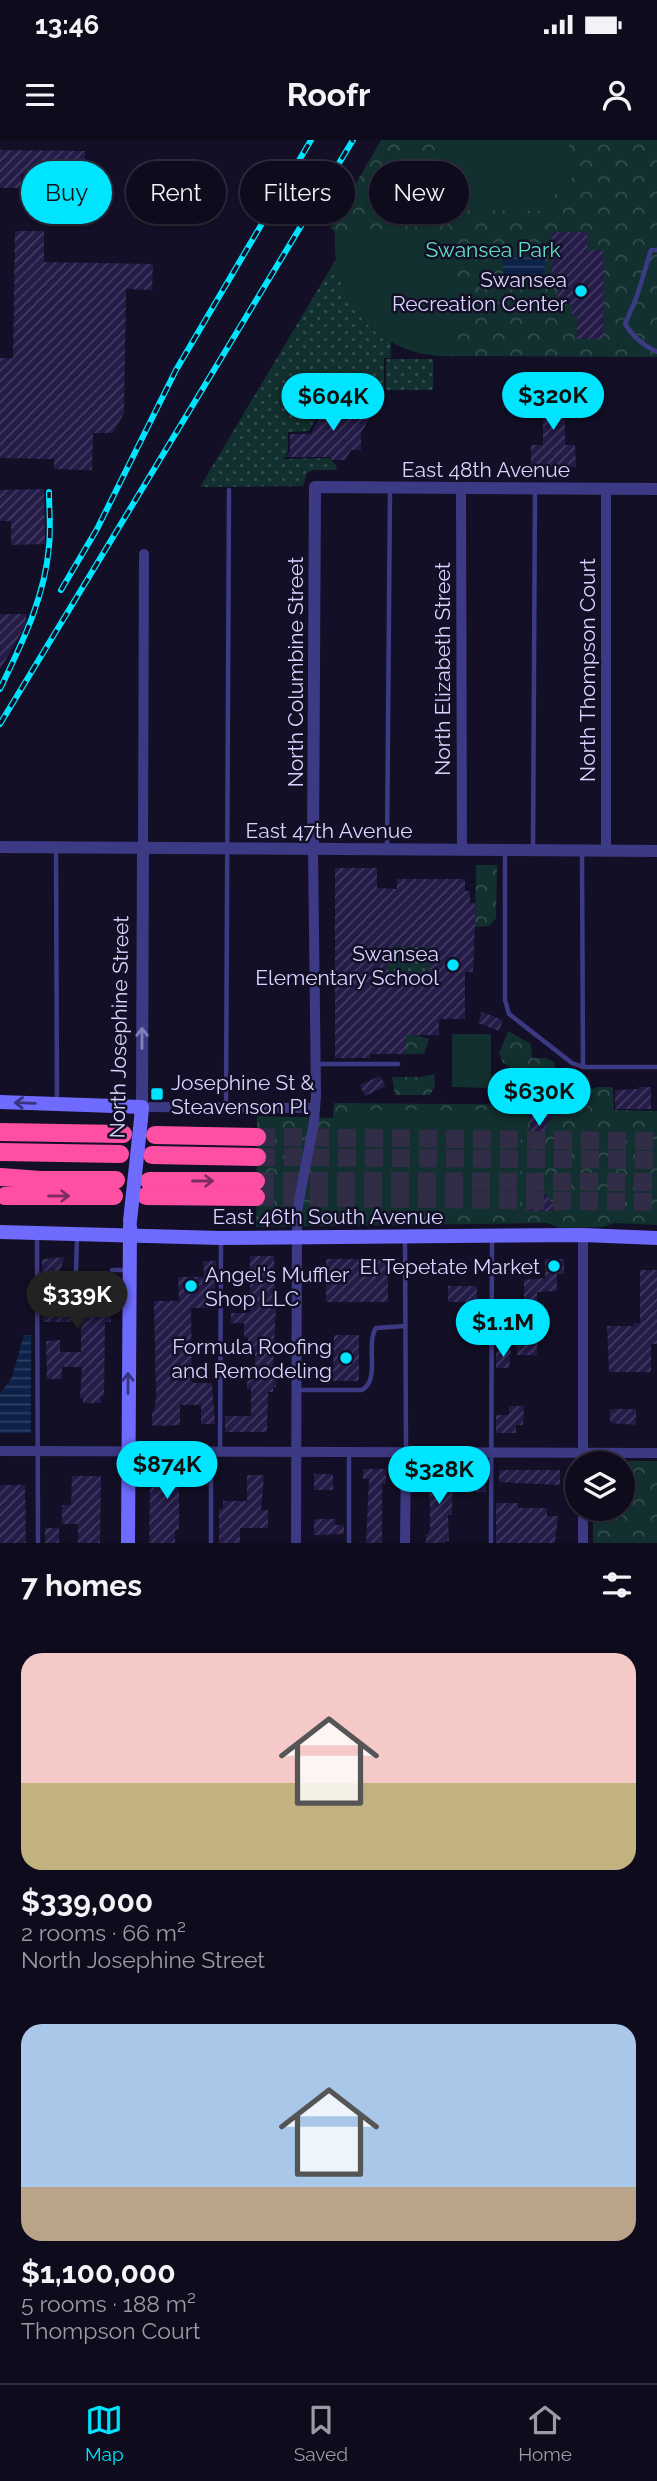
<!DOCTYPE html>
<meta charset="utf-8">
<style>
:root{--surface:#0e0b1c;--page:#171425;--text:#f1f3f6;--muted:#9b9ba3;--line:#2e2b3b;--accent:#00e5ff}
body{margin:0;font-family:Raleway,sans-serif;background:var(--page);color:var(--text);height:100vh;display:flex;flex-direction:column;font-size:26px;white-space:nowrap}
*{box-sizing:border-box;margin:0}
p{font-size:23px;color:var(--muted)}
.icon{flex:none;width:38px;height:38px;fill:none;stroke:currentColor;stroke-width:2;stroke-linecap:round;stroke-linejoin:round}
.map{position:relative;height:1403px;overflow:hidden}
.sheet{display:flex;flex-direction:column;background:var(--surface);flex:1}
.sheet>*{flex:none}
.hud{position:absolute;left:21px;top:21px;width:616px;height:63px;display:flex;gap:14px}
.fabs{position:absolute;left:565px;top:1311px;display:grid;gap:14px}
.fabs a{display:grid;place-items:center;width:70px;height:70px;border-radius:50%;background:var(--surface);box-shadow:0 2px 5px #0004,0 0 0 2px var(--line);font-size:35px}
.price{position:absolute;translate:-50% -60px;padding:0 16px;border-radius:24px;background:var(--accent);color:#111;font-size:23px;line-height:46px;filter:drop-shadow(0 2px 4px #0008)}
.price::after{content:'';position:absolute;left:50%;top:42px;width:21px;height:16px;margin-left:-10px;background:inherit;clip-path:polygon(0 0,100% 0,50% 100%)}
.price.current{background:#222;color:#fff}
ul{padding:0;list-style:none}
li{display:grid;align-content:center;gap:14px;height:371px;padding:0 21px}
li span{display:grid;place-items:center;height:217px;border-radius:21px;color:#555}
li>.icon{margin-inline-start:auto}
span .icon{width:126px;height:126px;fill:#fffc;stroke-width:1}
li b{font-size:30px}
h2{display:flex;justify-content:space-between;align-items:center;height:84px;padding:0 21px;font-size:30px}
.pill{padding:0 24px;border-radius:32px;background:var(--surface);box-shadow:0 2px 5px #0004,0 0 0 2px var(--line);font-size:24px;line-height:63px}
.pill.current{background:var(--accent);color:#111}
.status{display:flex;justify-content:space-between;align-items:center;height:49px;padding:0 35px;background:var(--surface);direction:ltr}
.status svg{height:19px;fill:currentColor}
header{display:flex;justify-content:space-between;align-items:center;height:91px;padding:0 21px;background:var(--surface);font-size:32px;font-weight:700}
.tabs{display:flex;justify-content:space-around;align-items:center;height:98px;border-top:2px solid var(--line);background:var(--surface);font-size:19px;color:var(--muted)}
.tabs a{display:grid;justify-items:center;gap:4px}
.tabs .current{color:var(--accent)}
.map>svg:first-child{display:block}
</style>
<div class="status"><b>13:46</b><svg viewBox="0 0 49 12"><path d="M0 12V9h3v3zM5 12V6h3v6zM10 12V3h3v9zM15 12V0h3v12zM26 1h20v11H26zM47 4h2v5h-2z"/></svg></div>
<header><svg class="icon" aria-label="menu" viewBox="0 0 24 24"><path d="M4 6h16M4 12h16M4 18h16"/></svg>Roofr<svg class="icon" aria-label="person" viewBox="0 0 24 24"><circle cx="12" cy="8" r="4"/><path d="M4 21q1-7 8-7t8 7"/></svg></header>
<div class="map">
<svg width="657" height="1403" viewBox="0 0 657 1403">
<defs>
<pattern id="grass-dots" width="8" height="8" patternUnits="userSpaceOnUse" patternTransform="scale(1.75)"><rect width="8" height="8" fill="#12302f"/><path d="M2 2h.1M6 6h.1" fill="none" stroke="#344d4e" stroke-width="1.8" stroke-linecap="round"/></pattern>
<pattern id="forest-crowns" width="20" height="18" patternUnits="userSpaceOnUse" patternTransform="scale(1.75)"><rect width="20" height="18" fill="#12302f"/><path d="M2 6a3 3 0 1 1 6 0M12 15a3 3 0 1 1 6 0" fill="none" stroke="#344d4e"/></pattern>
<pattern id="water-rules" width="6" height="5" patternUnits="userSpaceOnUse" patternTransform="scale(1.75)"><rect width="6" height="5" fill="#0c2248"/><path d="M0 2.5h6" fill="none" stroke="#2f4163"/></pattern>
<pattern id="building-hatch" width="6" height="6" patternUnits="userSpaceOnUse" patternTransform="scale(1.75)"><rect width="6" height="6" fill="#241b47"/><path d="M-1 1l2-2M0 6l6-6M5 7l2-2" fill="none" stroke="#433b63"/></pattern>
</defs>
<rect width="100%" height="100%" fill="#130f26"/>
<!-- grass -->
<g fill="url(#grass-dots)">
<path d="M336,119C341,154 360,185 391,202V218H384V261H323L322,277H317L309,291L288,292V311L284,319L329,318L336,325L337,330H313L307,333L303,346L200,347Z"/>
<rect x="386" y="219" width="47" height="31"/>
<path d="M391,806L430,807V832L388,837V810H391Z"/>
</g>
<!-- forest -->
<g fill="url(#forest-crowns)">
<path d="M381,0H657V217L436,216C371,205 331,159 335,92L330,88Z"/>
<path d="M476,725H497L496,778L490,786L475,787Z"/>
<path d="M508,891L531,904L532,918H546L554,922L557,938L553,951L524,953L513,949L511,944L514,929L503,923L499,913Z"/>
<path d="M406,892L429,899L424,914H406Z"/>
<path d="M434,934L435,946L430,955H395L392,937H421Z"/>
<path d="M598,947H613L614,970L657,971V1085L615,1083L603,1087L559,1088L548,1083L256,1087L257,976L333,978L334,963L578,965V953Z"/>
<path d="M593,1321H657V1403H593V1369L623,1368V1323H593Z"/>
</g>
<!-- pitch -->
<g fill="#12302f">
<path d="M437,0H568L575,35L539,71L441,70L436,63Z"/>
<path d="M335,92L446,95L455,102L453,214C432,218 413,213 395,204C352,182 332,138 335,92Z"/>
<path d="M452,894H491V948L452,947Z"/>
<path d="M352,970H521L520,1066L474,1069H333L323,1053L334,1010L337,980L352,979Z"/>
</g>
<!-- water -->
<g fill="url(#water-rules)">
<rect x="503" y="115" width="42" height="20"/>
<path d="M24,1195H31V1293H0V1254L12,1237Z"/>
</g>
<!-- building -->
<g fill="url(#building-hatch)" fill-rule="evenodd">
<path d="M0,10L85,11V34H21V48H0Z"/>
<path d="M15,91H44V122L153,124L152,150L126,149L124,273L113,293H93L92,330L54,329V319L0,318V218H13Z"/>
<path d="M552,92H587V110H603V199H577V176H572V164L558,163V139H552Z"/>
<path d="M530,253H569L570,274H565V305H575L576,327H531V305H543V265H530Z"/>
<path d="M324,264H354V267H376L361,293V310H351L345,320H331V317H286L290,311V294H311L319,279H324Z"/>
<path d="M44,349L45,404L11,405V381H0V350Z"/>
<path d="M0,474H26V484L0,530Z"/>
<path d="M335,728H377V748L397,749V739H465V751H470V763H475V787L473,832H465V879H439V895H406V914H370V918H335ZM391,806L430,807V832H388V810H391Z"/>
<path d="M482,872L503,880L499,891L478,883Z"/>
<path d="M380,936L386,946L365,956L360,945Z"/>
<path d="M639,947H651V969H615V950L639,949Z"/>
<path d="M528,974H556L546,987L535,1018Z"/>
<path d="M535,1032L544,1051L557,1071H525Z"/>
<path d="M250,1116H274L276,1167L273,1226H276V1247H273V1252H268L267,1292H225V1276H251V1249H247V1239H255V1210H248V1197H244V1183H231V1173H250Z"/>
<path d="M65,1117L51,1152L111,1150V1182H105L104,1256H101V1263H83V1258H80L82,1227H62V1239H47L46,1201L60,1200V1212H81V1182H43L42,1119Z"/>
<rect x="326" y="1119" width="62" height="43"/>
<path d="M545,1119H564V1134H557V1151L537,1152V1173H539L537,1215H517V1180H502V1159H524V1140L545,1138Z"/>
<path d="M203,1121H216L214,1168H191L192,1243H212L215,1284H201V1265H180V1285L156,1286L152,1285V1272H154L156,1258L154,1161H179L178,1137H204Z"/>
<path d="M640,1130H657V1204H651V1232H609L607,1186H634V1183H640Z"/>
<rect x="448" y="1146" width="29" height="16"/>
<path d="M334,1195H359V1241H333Z"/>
<path d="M500,1210H511L509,1228H496V1212Z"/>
<path d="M509,1266H524L523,1285H516V1293H496V1275H509Z"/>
<path d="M615,1269H636V1285L610,1283V1270Z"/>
<path d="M150,1326H175V1335H204V1347H179V1389L175,1391V1403H149L150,1340L146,1338V1328Z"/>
<path d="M363,1329H386V1344H382V1403H366L369,1339H363Z"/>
<path d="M499,1330H560V1345L499,1342Z"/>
<rect x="314" y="1334" width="19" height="16"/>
<path d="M423,1334H446V1339H453L452,1375H448L449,1401H445V1403H426V1394H428L430,1389V1368L429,1353H423Z"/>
<path d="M247,1335H264L261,1370H268V1388H240V1403H219V1369H223V1361H247Z"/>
<path d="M72,1336H101L100,1403H78V1384H62V1365H71Z"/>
<rect x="476" y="1338" width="10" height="14"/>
<path d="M0,1345H25L26,1403H0Z"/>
<path d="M496,1363H518V1368H547V1376H558L555,1403H496Z"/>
<path d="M314,1379H335V1385H344V1394L314,1395Z"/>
<rect x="45" y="1388" width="14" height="15"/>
</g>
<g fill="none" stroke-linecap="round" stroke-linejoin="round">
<!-- motorway-tunnel -->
<g stroke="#312d47" stroke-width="18" stroke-dasharray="18 9" stroke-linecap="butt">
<path d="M257,997L657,1001"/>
<path d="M257,1017L657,1020"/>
<path d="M256,1041L657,1042"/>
<path d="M256,1057L657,1062"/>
</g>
<!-- service -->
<g stroke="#3d3a85" stroke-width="4.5">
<path d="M657,110H651L637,156L625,184C633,197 642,205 657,212"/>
<path d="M56,708L57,962"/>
<path d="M387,709L390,350"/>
<path d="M533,710L535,351"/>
<path d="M505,712V860L509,874L572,923L583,927H657"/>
<path d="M582,714L583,927"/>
<path d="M317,924H398"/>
<path d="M226,967L229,350"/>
<path d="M37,1096L38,1403"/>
<path d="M405,1100L406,1312"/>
<path d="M76,1130L77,1098"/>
<path d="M112,1130H128"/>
<path d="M297,1250H362C381,1239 365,1205 376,1188L405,1186"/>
<path d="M220,1311L221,1100"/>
<path d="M349,1313V1403"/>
<path d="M211,1403V1313"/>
<path d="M491,1403L492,1099"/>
</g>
<!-- minor -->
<g stroke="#3d3a85" stroke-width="10">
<path d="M461,348L462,710"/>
<path d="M606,348V711"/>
<path d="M143,708L144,414"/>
<path d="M142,967L315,968"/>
<path d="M583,1095V1323"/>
<path d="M0,1311L657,1313"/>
<path d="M296,1403L297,1071L314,982L316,956L313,709"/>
<path d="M405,1403L406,1313"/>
<path d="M583,1403V1368"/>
</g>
<!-- tertiary -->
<g stroke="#3d3a85" stroke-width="12">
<path d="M0,707L657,711"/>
<path d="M313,709L315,347L657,349"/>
<path d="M142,967L143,708"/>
</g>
<!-- secondary -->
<g stroke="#6f6bff" stroke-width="14">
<path d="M0,962L142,967L141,979"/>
<path d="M0,1092L221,1098L583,1095L657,1098"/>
<path d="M128,1403L130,1086"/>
</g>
<!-- motorway -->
<g stroke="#ff4fa3" stroke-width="18">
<path d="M0,992L123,994"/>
<path d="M155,995L257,997"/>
<path d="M0,1012L120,1014"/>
<path d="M152,1015L257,1017"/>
<path d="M1,1037L40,1040H116"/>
<path d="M149,1041H256"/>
<path d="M5,1056H114"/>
<path d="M146,1056L256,1057"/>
</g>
<!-- rail casing -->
<g stroke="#00e5ff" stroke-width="6">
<g id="rail">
<path d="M61,450L97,389L176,230L311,0"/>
<path d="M0,549C22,503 45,457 49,406C51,388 49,369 49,352"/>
<path d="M0,584L353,0"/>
</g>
</g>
<!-- rail -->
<use href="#rail" stroke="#130f26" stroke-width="3.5" stroke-dasharray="10" stroke-linecap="butt"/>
<!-- secondary-bridge -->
<path stroke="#6f6bff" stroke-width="14" d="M130,1081L141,979"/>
</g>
<!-- one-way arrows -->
<defs><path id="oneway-shaft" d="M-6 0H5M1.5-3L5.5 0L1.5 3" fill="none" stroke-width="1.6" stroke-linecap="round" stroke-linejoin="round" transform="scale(1.75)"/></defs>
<use stroke="#837fbc" href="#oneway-shaft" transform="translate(142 898) rotate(-90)"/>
<g stroke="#38347d">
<use href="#oneway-shaft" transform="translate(25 963) rotate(-178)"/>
<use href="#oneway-shaft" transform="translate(128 1243) rotate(-90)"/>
</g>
<g stroke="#7d2c5e">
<use href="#oneway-shaft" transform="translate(203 1041)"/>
<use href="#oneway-shaft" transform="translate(59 1056)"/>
</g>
<!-- markers -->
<g fill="#00e5ff" stroke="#130f26" stroke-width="2.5">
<circle cx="581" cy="151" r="7"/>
<circle cx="453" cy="825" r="7"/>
<rect x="150" y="947" width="14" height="14" rx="3.5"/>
<circle cx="554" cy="1126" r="7"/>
<circle cx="191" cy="1146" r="7"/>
<circle cx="346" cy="1218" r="7"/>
</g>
<g text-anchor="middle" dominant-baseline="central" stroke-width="5" stroke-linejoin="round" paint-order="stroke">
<!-- park labels -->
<g font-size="21" fill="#5fe0c0" stroke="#130f26">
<text x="493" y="109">Swansea Park</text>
</g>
<!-- poi labels -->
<g font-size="21" fill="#d9d4ff" stroke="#130f26" text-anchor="end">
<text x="567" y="139">Swansea<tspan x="567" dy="24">Recreation Center</tspan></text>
<text x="439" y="813">Swansea<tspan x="439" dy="24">Elementary School</tspan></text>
<text x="171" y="942" text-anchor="start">Josephine St &amp;<tspan x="171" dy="24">Steavenson Pl</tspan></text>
<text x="540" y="1126">El Tepetate Market</text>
<text x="205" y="1134" text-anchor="start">Angel's Muffler<tspan x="205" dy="24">Shop LLC</tspan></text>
<text x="332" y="1206">Formula Roofing<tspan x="332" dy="24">and Remodeling</tspan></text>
</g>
<!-- street labels -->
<g font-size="21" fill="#d9d4ff" stroke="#130f26">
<text x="486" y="329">East 48th Avenue</text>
<text transform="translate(442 529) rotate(-90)">North Elizabeth Street</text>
<text transform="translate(587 530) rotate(-90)">North Thompson Court</text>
<text transform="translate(295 532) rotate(-90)">North Columbine Street</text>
<text x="329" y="690">East 47th Avenue</text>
<text transform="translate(119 887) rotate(-89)">North Josephine Street</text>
<text x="328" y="1076">East 46th South Avenue</text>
</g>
</g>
</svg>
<div class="fabs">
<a><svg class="icon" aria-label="layers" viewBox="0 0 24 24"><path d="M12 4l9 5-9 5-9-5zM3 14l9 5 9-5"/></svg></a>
</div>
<b class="price" style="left:553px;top:292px">$320K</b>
<b class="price" style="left:333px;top:293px">$604K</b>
<b class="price" style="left:539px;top:988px">$630K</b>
<b class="price current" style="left:77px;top:1191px">$339K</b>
<b class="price" style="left:503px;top:1219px">$1.1M</b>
<b class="price" style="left:167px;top:1361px">$874K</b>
<b class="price" style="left:439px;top:1366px">$328K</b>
<div class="hud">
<a class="pill current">Buy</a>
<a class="pill">Rent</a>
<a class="pill">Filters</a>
<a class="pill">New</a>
</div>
</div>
<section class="sheet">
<h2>7 homes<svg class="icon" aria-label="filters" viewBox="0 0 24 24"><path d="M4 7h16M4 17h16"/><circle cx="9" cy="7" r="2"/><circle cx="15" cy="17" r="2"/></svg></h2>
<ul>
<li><span style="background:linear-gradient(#f6c9c9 60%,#c2b280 0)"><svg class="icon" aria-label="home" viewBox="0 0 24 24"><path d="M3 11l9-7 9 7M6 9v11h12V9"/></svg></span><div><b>$339,000</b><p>2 rooms · 66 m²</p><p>North Josephine Street</p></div></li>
<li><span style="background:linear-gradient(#a9c7e8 75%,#b9a48a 0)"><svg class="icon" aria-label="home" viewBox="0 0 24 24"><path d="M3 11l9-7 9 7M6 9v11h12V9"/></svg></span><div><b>$1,100,000</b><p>5 rooms · 188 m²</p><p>Thompson Court</p></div></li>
</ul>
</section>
<nav class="tabs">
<a class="current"><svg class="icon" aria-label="map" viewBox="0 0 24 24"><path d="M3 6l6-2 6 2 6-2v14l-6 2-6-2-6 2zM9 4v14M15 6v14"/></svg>Map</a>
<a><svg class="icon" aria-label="saved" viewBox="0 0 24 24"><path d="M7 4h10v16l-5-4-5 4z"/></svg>Saved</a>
<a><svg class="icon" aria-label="home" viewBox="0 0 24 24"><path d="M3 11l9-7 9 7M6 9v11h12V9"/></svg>Home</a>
</nav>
